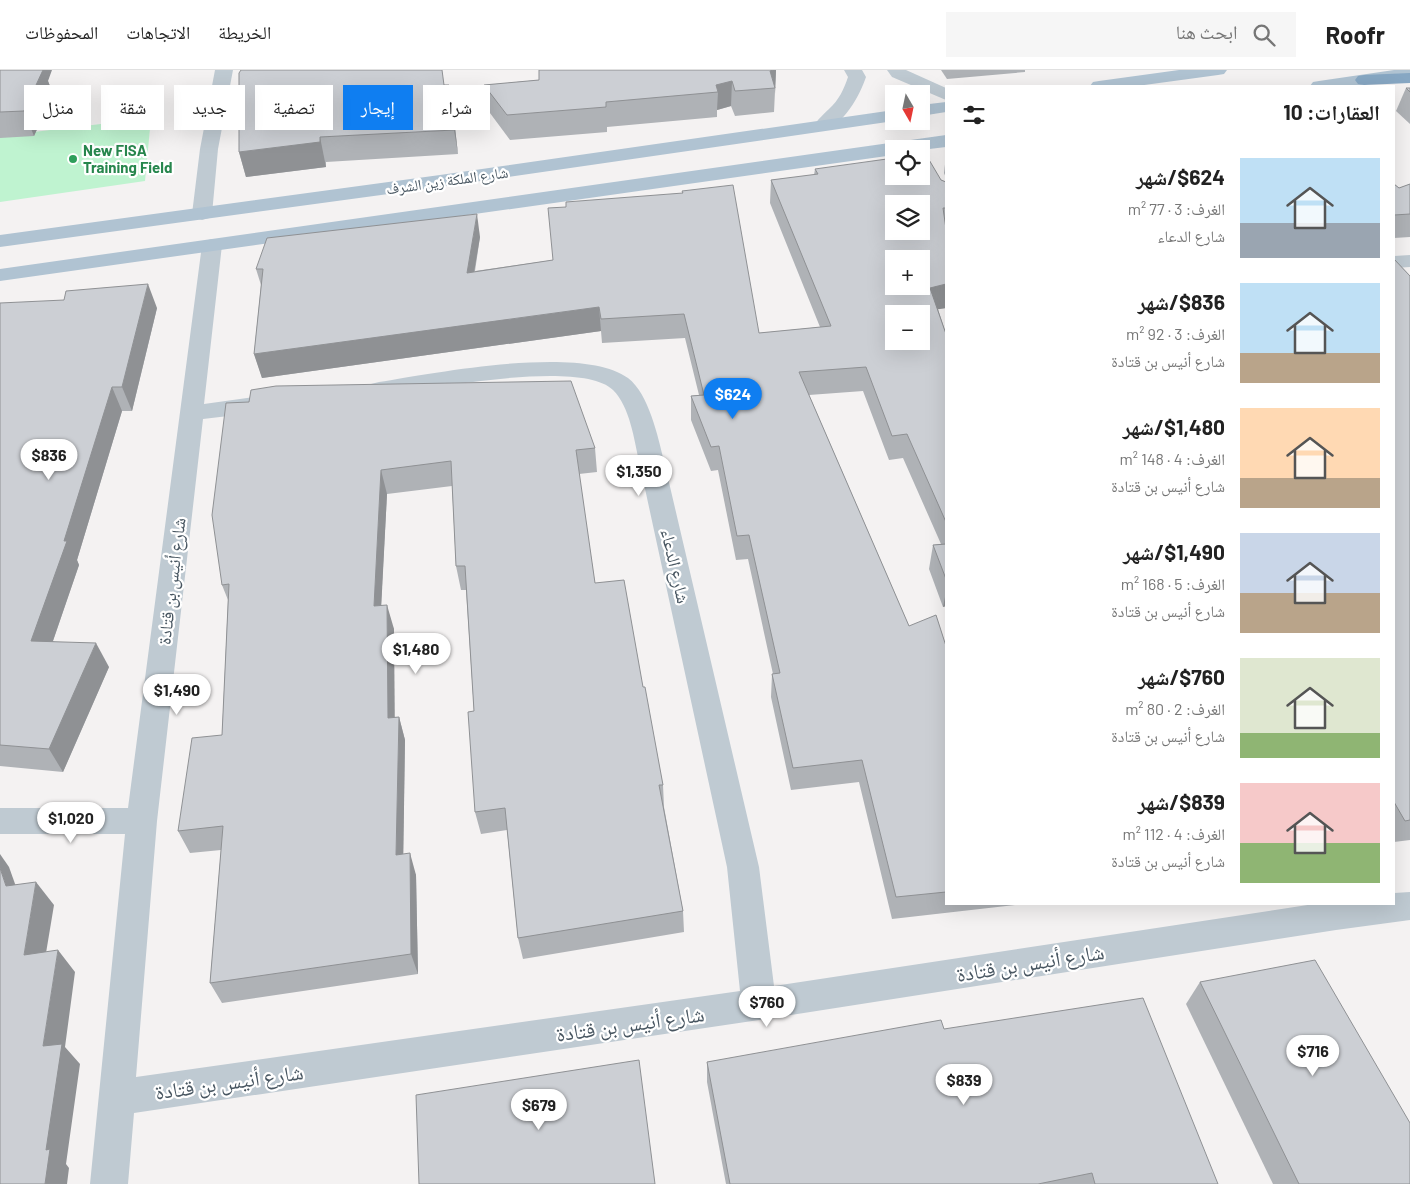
<!DOCTYPE html>
<html lang="ar">
<meta charset="utf-8">
<style>
:root{--surface:#fff;--page:#f6f6f6;--text:#222;--muted:#767676;--line:#e0e0e0;--accent:#0f7ef1}
body{margin:0;font-family:Barlow,"Noto Naskh Arabic",sans-serif;background:var(--page);color:var(--text);direction:rtl;height:100vh;display:flex;flex-direction:column;font-size:19px;white-space:nowrap}
*{box-sizing:border-box;margin:0}
p{font-size:16px;color:var(--muted)}
.icon{flex:none;width:28px;height:28px;fill:none;stroke:currentColor;stroke-width:2;stroke-linecap:round;stroke-linejoin:round}
.map{position:relative;flex:1;overflow:hidden;direction:ltr}
.details{position:absolute;left:945px;top:15px;width:450px;height:820px;display:flex;flex-direction:column;background:var(--surface);border-radius:0px;box-shadow:0 5px 20px #0002;direction:rtl}
.details>*{flex:none}
.top-card{position:absolute;left:15px;top:15px;width:475px;height:45px;direction:rtl;display:flex;gap:10px}
.needle{width:32px;rotate:171deg}
.buttons{position:absolute;left:885px;top:15px;display:grid;gap:10px}
.buttons a{display:grid;place-items:center;width:45px;height:45px;border-radius:0px;background:var(--surface);box-shadow:0 5px 20px #0002;font-size:25px}
.price{position:absolute;translate:-50% -42px;padding:0 11px;border-radius:18px;background:#fff;color:#222;font-size:16px;line-height:32px;filter:drop-shadow(0 1px 2px #0008)}
.price::after{content:'';position:absolute;left:50%;top:30px;width:15px;height:11px;margin-left:-8px;background:inherit;clip-path:polygon(0 0,100% 0,50% 100%)}
.price.active{background:var(--accent);color:#fff}
ul{padding:0;list-style:none}
li{display:flex;align-items:center;gap:15px;height:125px;padding:0 15px}
li span{display:grid;place-items:center;flex:none;width:140px;height:100px;border-radius:0px;color:#555}
li>.icon{margin-inline-start:auto}
span .icon{width:60px;height:60px;fill:#fffc;stroke-width:1}
li b{font-size:21px}
h2{display:flex;justify-content:space-between;align-items:center;height:60px;padding:0 15px;font-size:21px}
.tag{padding:0 18px;border-radius:0px;background:var(--surface);box-shadow:0 5px 20px #0002;font-size:18px;line-height:45px}
.tag.active{background:var(--accent);color:#fff}
header{display:flex;align-items:center;gap:30px;box-sizing:border-box;height:70px;padding:0 25px;background:var(--surface);border-bottom:1px solid var(--line)}
header strong{font-size:24px}
nav{display:flex;gap:28px;margin-inline-start:auto;font-size:18px}
.search{width:350px;height:45px;background:var(--page);display:flex;align-items:center;gap:12px;box-sizing:border-box;padding:0 18px;border-radius:0px;color:var(--muted);font-size:19px}
.map>svg:first-child{display:block}
</style>
<header>
<strong>Roofr</strong>
<div class="search"><svg class="icon" aria-label="search" viewBox="0 0 24 24"><circle cx="10" cy="10" r="6"/><path d="M15 15l6 6"/></svg>ابحث هنا</div>
<nav><a>الخريطة</a><a>الاتجاهات</a><a>المحفوظات</a></nav>
</header>
<div class="map">
<svg width="1410" height="1114" viewBox="0 0 1410 1114">
<rect width="100%" height="100%" fill="#f4f2f2"/>
<!-- green -->
<path fill="#bff3d0" d="M151,48L145,111L0,132V66Z"/>
<g fill="none" stroke-linecap="round" stroke-linejoin="round">
<!-- minor -->
<g fill="#bfcad2" fill-rule="evenodd">
<path d="M215,0H233L218,79L212,144L209,148L202,150L195,148L192,144L200,79Z"/>
<path d="M844,0H862L866,7C860,25 840,64 817,58L815,54C819,48 824,44 829,39C839,30 844,19 848,7Z"/>
<path d="M887,0H906L946,18V30L892,7Z"/>
<path d="M212,169L219,171L222,175L204,334L262,326L270,329L274,334L270,339L262,342L203,349L157,751L136,1007L740,921L727,797L639,391C634,369 630,337 613,320C580,288 424,320 379,326L371,324L367,319L371,314L379,312C435,303 582,274 628,308C649,324 658,367 664,391L759,797L774,916L1314,834H1394V823L1410,822V850L1336,860L759,950L134,1043L128,1114H90L125,764H0V738H128L202,175L205,171Z"/>
<path d="M1410,185V197L1394,198V186Z"/>
</g>
<!-- major -->
<g fill="#b0c3d2" fill-rule="evenodd">
<path d="M1179,0H1227L1224,4L1218,5L1137,16H1090L1093,12L1099,11Z"/>
<path d="M1394,0H1410V8L1354,16H1310L1313,12L1319,11Z"/>
<path d="M946,32V42L921,46V35Z"/>
<path d="M894,40V51L440,117L0,177V165L440,105Z"/>
<path d="M946,65V77L921,80V79H894V85L0,211V199Z"/>
</g>
<!-- highway -->
<path fill="#87a7c3" fill-rule="evenodd" d="M1410,3V13L1364,15L1358,14L1355,10L1358,6L1364,5Z"/>
</g>
<!-- wall -->
<g fill="#afb2b6">
<path d="M0,0L48,11L53,24L34,66L0,68Z"/>
<path d="M539,0H776L774,42L735,46L731,36L717,40V47L607,57V62L510,70L487,39L484,15L539,10Z"/>
<path d="M941,0H1025V2L947,9Z"/>
<path d="M444,15L453,40L458,84L326,92V97L246,107L239,82Z"/>
<path d="M1406,18H1410V54L1396,41Z"/>
<path d="M946,86V108L944,103Z"/>
<path d="M815,99L941,110L946,112V238L938,239L946,264V536L943,537L929,499L933,475L941,474L903,388L889,390L863,321L809,325L909,556L946,576V834H1015V835L892,849L859,712L791,720L771,627L772,604H773L748,489L736,490L718,400L711,401L691,350V326L699,325L685,268L602,273L601,261L262,308L254,284L261,215L256,199L480,167L475,201L553,190L566,137L682,124V121L759,263L820,257L770,133L771,110L814,105Z"/>
<path d="M1394,114L1399,118L1410,114V167L1394,168Z"/>
<path d="M1394,189L1410,206V770L1394,772Z"/>
<path d="M0,233L157,238L132,341H122L77,490L79,495L53,571L109,597L63,702L0,696Z"/>
<path d="M226,333L595,378L597,402L579,404L595,513L643,617L663,715L664,737L683,841L684,862L523,889L518,868L507,760L481,764L475,742L474,641L466,520H461L456,496L452,416L387,424L381,535L394,559V647H399L405,670L403,784L416,805L418,904L222,933L210,913L221,780L190,783L178,761L222,665L228,530L222,515Z"/>
<path d="M1200,912L1410,1114H1273L1186,934Z"/>
<path d="M944,959L1218,1114H726L707,1012V992Z"/>
</g>
<!-- shaded-wall -->
<g fill="#8f9194">
<path d="M33,0H52L48,11L53,24L34,66L24,41Z"/>
<path d="M773,0H776L775,24V18L770,1Z"/>
<path d="M732,11L731,36L717,40L718,22L716,15Z"/>
<path d="M449,15L453,40L458,84L454,60Z"/>
<path d="M320,67L326,97L246,107L239,82Z"/>
<path d="M477,144L480,167L470,226L467,203Z"/>
<path d="M148,214L157,238L132,341L122,317Z"/>
<path d="M946,214V238L927,241L930,218Z"/>
<path d="M599,237L601,261L262,308L254,284Z"/>
<path d="M112,317L122,341L77,490L79,495L45,594L31,571Z"/>
<path d="M381,400L387,424L380,560L374,536Z"/>
<path d="M946,522V536L943,537Z"/>
<path d="M387,535L394,559L395,671L388,648Z"/>
<path d="M96,573L109,597L63,702L49,679Z"/>
<path d="M399,647L405,670L403,807L396,785Z"/>
<path d="M410,783L416,805L418,904L411,884Z"/>
<path d="M0,784L9,797L24,839L6,816L0,798Z"/>
<path d="M36,812L54,835L42,907L24,885Z"/>
<path d="M58,880L75,902L65,977L80,994L66,1094L69,1098L67,1114H45L46,1080L43,976Z"/>
</g>
<!-- building -->
<g fill="#cccfd4" stroke="#8f9194" fill-rule="evenodd">
<path d="M0,0H43L24,41L0,42Z"/>
<path d="M241,0H442L444,15H449L454,60L320,67V72L239,82V3Z"/>
<path d="M539,0H773L770,1L775,18L735,21L732,11L716,15L718,22L606,32V37L507,45L484,15L539,10Z"/>
<path d="M1406,18H1410V22Z"/>
<path d="M925,83L941,110L946,112V138H943L946,159V214L930,218L946,264V452L907,364L892,366L866,297L799,302L909,556L936,545L946,576V822L896,827L862,690L793,698L772,604L780,603L749,465L737,466L719,376L711,377L691,326L704,325L684,244L601,249L599,237L254,284L263,199H256L267,168L477,144L467,203L553,190L548,138L566,137V132L683,123L682,121L733,115L759,263L831,256L771,110L818,104L815,99L894,88V106H921V84ZM894,134H921V161H894ZM894,189H921V216H894ZM894,244H921V271H894Z"/>
<path d="M1394,114L1399,118L1410,114V144L1394,145Z"/>
<path d="M1394,189L1410,206V750L1405,751L1394,732Z"/>
<path d="M148,214L122,317H112L64,471H67L31,571L96,573L49,679L0,675V233L64,230L66,221Z"/>
<path d="M571,311L595,378L576,380L595,513L624,510L643,617H645L663,715H659L683,841L518,868L505,738L475,742L468,642L474,641L465,496H456L451,391L381,400L374,536L387,535L388,648L399,647L396,785L410,783L411,884L210,913L223,756L178,761L192,668L222,665L229,514L222,515L212,445L226,333L249,332L251,320L276,316Z"/>
<path d="M946,474V509L933,475Z"/>
<path d="M0,798L6,816L36,812L24,885L58,880L43,976L62,974L46,1080L50,1079L45,1114H0Z"/>
<path d="M1315,890L1410,1053V1114H1299L1200,912Z"/>
<path d="M1143,928L1218,1114H1095L1092,1103L1038,1114H730L707,992L941,950L944,959Z"/>
<path d="M639,990L655,1114H419L416,1025Z"/>
</g>
<!-- markers -->
<circle fill="#2e9e5b" stroke="#fff" stroke-width="2" cx="73" cy="89" r="5"/>
<g text-anchor="middle" dominant-baseline="central" stroke-width="4.5" stroke-linejoin="round" paint-order="stroke">
<!-- far-leisure labels -->
<g font-size="15" font-weight="bold" fill="#27864d" stroke="#fff" text-anchor="start">
<text x="83" y="80">New FISA<tspan x="83" dy="17">Training Field</tspan></text>
</g>
<!-- far-street labels -->
<g font-size="15" fill="#485661" stroke="#fff">
<text transform="translate(447 110) rotate(-8)">شارع الملكة زين الشرف</text>
</g>
<!-- street labels -->
<g font-size="18" fill="#485661" stroke="#fff">
<text transform="translate(676 496) rotate(77)">شارع الدعاء</text>
<text transform="translate(171 511) rotate(-83)">شارع أنيس بن قتادة</text>
</g>
<!-- near-street labels -->
<g font-size="21" fill="#485661" stroke="#fff">
<text transform="translate(1030 892) rotate(-9)">شارع أنيس بن قتادة</text>
<text transform="translate(630 953) rotate(-8)">شارع أنيس بن قتادة</text>
<text transform="translate(229 1011) rotate(-8)">شارع أنيس بن قتادة</text>
</g>
</g>
</svg>
<div class="buttons">
<a><svg class="needle" viewBox="-14 -14 28 28"><path d="M0-13l5 13h-10z" fill="#e53935"/><path d="M0 13l5-13h-10z" fill="#767676"/></svg></a>
<a><svg class="icon" aria-label="locate" viewBox="0 0 24 24"><circle cx="12" cy="12" r="6"/><path d="M12 2v4M12 18v4M2 12h4M18 12h4"/></svg></a>
<a><svg class="icon" aria-label="layers" viewBox="0 0 24 24"><path d="M12 4l9 5-9 5-9-5zM3 14l9 5 9-5"/></svg></a>
<a>+</a>
<a>−</a>
</div>
<b class="price active" style="left:733px;top:350px">$624</b>
<b class="price" style="left:49px;top:411px">$836</b>
<b class="price" style="left:639px;top:427px">$1,350</b>
<b class="price" style="left:416px;top:605px">$1,480</b>
<b class="price" style="left:177px;top:646px">$1,490</b>
<b class="price" style="left:71px;top:774px">$1,020</b>
<b class="price" style="left:767px;top:958px">$760</b>
<b class="price" style="left:1313px;top:1007px">$716</b>
<b class="price" style="left:964px;top:1036px">$839</b>
<b class="price" style="left:539px;top:1061px">$679</b>
<div class="top-card">
<a class="tag">شراء</a>
<a class="tag active">إيجار</a>
<a class="tag">تصفية</a>
<a class="tag">جديد</a>
<a class="tag">شقة</a>
<a class="tag">منزل</a>
</div>
<section class="details">
<h2>العقارات: 10<svg class="icon" aria-label="filters" viewBox="0 0 24 24"><path d="M4 7h16M4 17h16"/><circle cx="9" cy="7" r="2"/><circle cx="15" cy="17" r="2"/></svg></h2>
<ul>
<li><span style="background:linear-gradient(#bfe0f5 65%,#9aa5b1 0)"><svg class="icon" aria-label="home" viewBox="0 0 24 24"><path d="M3 11l9-7 9 7M6 9v11h12V9"/></svg></span><div><b>$624/شهر</b><p>الغرف: 3 · 77 m²</p><p>شارع الدعاء</p></div></li>
<li><span style="background:linear-gradient(#bfe0f5 70%,#b9a48a 0)"><svg class="icon" aria-label="home" viewBox="0 0 24 24"><path d="M3 11l9-7 9 7M6 9v11h12V9"/></svg></span><div><b>$836/شهر</b><p>الغرف: 3 · 92 m²</p><p>شارع أنيس بن قتادة</p></div></li>
<li><span style="background:linear-gradient(#ffd9b3 70%,#b9a48a 0)"><svg class="icon" aria-label="home" viewBox="0 0 24 24"><path d="M3 11l9-7 9 7M6 9v11h12V9"/></svg></span><div><b>$1,480/شهر</b><p>الغرف: 4 · 148 m²</p><p>شارع أنيس بن قتادة</p></div></li>
<li><span style="background:linear-gradient(#c9d6e8 60%,#b9a48a 0)"><svg class="icon" aria-label="home" viewBox="0 0 24 24"><path d="M3 11l9-7 9 7M6 9v11h12V9"/></svg></span><div><b>$1,490/شهر</b><p>الغرف: 5 · 168 m²</p><p>شارع أنيس بن قتادة</p></div></li>
<li><span style="background:linear-gradient(#dfe7d0 75%,#8fb573 0)"><svg class="icon" aria-label="home" viewBox="0 0 24 24"><path d="M3 11l9-7 9 7M6 9v11h12V9"/></svg></span><div><b>$760/شهر</b><p>الغرف: 2 · 80 m²</p><p>شارع أنيس بن قتادة</p></div></li>
<li><span style="background:linear-gradient(#f6c9c9 60%,#8fb573 0)"><svg class="icon" aria-label="home" viewBox="0 0 24 24"><path d="M3 11l9-7 9 7M6 9v11h12V9"/></svg></span><div><b>$839/شهر</b><p>الغرف: 4 · 112 m²</p><p>شارع أنيس بن قتادة</p></div></li>
</ul>
</section>
</div>
